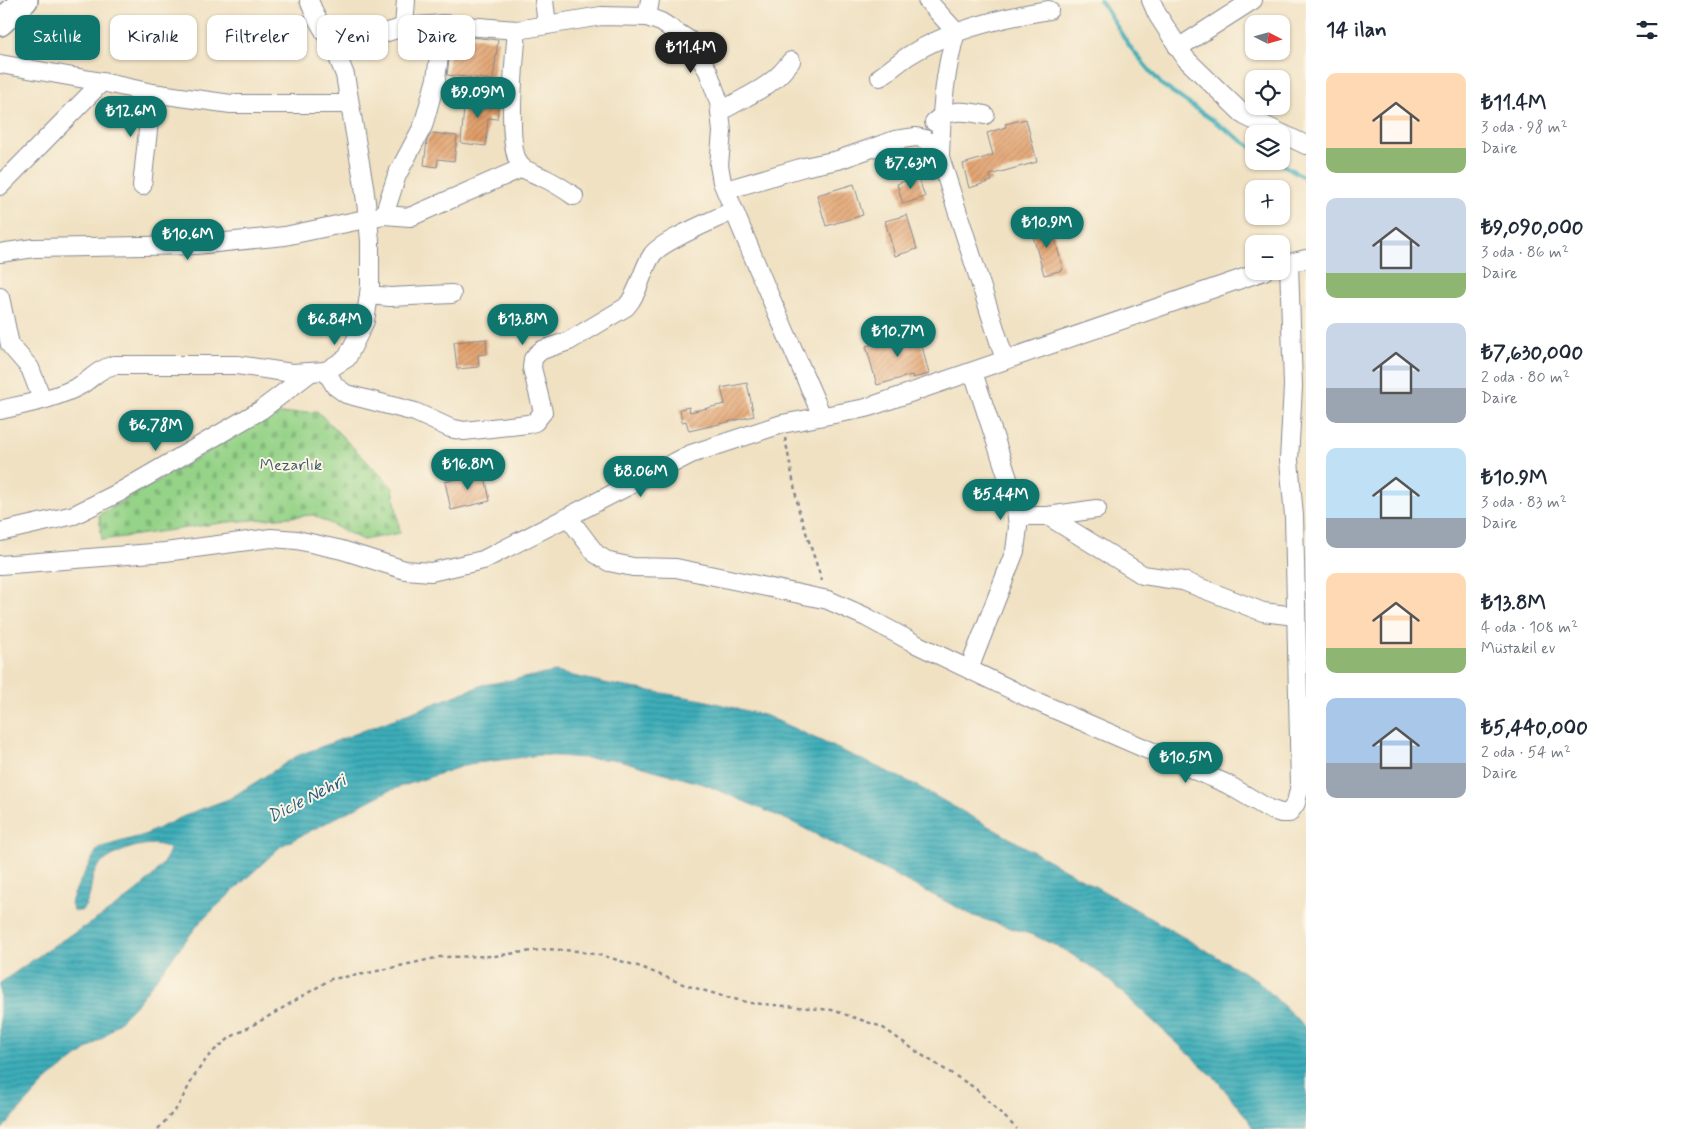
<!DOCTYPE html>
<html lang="tr">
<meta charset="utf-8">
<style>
:root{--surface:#fff;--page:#f6f6f7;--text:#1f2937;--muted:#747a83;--accent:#0f766e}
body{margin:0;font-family:Mynerve,sans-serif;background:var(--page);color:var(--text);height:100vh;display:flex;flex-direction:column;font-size:19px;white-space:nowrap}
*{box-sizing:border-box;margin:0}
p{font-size:16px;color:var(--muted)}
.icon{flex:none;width:28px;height:28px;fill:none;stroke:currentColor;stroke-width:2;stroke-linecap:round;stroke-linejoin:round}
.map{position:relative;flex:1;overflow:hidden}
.side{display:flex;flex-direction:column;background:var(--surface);width:375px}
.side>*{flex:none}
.banner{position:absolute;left:15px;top:15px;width:475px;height:45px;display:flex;gap:10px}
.needle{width:32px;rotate:96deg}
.tools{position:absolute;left:1245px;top:15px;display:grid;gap:10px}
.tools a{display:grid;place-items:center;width:45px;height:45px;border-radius:10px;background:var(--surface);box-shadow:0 1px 4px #0004;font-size:25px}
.price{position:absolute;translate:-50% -42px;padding:0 11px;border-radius:18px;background:var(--accent);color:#fff;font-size:16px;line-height:32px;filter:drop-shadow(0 1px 2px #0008)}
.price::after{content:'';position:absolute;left:50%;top:30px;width:15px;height:11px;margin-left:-8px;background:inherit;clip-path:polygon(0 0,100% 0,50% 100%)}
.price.selected{background:#222;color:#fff}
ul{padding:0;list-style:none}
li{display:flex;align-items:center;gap:15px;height:125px;padding:0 20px}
li span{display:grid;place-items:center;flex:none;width:140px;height:100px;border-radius:10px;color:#555}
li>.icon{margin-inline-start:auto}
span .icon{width:60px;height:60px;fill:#fffc;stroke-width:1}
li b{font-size:21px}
h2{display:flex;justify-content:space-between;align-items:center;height:60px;padding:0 20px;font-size:21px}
.pill{padding:0 18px;border-radius:10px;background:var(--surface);box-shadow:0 1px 4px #0004;font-size:18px;line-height:45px}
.pill.selected{background:var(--accent);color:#fff}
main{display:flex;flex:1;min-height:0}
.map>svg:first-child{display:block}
</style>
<main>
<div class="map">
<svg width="1306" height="1129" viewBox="0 0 1306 1129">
<defs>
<pattern id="cemetery-stones" width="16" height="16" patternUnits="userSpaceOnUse" patternTransform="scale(1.25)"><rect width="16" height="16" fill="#95d388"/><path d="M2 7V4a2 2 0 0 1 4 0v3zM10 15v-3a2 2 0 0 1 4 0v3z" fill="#80b578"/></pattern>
<pattern id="water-rules" width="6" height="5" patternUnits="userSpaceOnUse" patternTransform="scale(1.25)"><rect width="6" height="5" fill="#3cadb8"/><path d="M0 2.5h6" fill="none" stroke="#328d99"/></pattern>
<pattern id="building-hatch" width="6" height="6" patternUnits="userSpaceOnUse" patternTransform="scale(1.25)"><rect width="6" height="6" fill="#e19c66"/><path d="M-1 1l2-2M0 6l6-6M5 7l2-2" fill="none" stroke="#b68057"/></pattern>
</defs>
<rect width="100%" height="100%" fill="#fcf5e5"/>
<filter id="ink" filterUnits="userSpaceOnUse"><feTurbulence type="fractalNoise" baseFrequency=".02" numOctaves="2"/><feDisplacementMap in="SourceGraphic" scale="10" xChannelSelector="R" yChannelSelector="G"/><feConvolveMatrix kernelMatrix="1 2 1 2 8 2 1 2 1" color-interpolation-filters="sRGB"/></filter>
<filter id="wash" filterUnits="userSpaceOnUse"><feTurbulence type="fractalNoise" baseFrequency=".0096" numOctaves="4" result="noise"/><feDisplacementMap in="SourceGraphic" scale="20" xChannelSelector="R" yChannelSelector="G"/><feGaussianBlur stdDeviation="1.12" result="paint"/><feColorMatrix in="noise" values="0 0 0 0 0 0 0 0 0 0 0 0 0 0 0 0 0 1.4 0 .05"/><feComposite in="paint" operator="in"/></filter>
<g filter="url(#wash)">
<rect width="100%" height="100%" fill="#f0e1c2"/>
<!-- cemetery -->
<path fill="url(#cemetery-stones)" stroke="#588173" d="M317,411L393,488L400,533L363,540L313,515L228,522L102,540L99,515L271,415Z"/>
<!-- water -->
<path fill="url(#water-rules)" stroke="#2c6e8b" d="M556,672L609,684L703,700L767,716L912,783L1135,909L1257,980L1306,1028V1129H1253L1248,1119L1216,1079L1101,973L1063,949L1033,935L974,916L792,822L706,785L619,760L540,755L469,764L388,791L281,846L200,922L134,1007L104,1037L49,1078L2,1129H0V983C18,971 35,958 53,946C89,923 154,890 170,850C155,835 109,852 97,868C88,881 94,899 81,911H73L71,902L78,885L98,848L144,835L193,812L229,799L297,756L483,685Z"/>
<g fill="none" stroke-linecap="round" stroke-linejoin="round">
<!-- stream -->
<g stroke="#3cadb8" stroke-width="4">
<path d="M1100,0L1130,47L1162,85L1254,149"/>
<path d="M1276,161L1306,178"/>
</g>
</g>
<g id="blocks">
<!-- building -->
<g fill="url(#building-hatch)">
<path d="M452,35L498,40L493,80L447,75Z"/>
<path d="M465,96L499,99L497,119L488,118L486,146L461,143Z"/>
<path d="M1026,119L1037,162L990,175L992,181L969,188L963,164L993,155L987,133L1006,127L1005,124Z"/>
<path d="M432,133L457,136L454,161L438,159L437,167L424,165L427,140Z"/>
<path d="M918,176L925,197L903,204L897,184Z"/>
<path d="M854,184L863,215L826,226L817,195Z"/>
<path d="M907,215L917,249L895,256L885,221Z"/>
<path d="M1051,223L1063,270L1044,275L1031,229Z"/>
<path d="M918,330L929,374L913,378L912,375L877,385L866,346Z"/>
<path d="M486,339L487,354L478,355L479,367L457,369L454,342Z"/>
<path d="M747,383L754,416L689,431L686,421L682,422L680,409L689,407L690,412L725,404L721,388Z"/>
<path d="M484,471L490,501L451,510L445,482Z"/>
</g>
</g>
</g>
<g filter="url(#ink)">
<use href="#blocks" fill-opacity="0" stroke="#868890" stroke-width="1"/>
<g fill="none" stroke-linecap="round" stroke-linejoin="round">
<!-- minor casing -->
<g stroke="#868890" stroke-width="20">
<g id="minor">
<path d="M544,0L547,25"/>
<path d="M927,0L956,32C944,73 941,115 940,157"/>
<path d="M1151,0L1157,14L1186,59L1245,116L1306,145"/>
<path d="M647,17L650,0"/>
<path d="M404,27L406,0"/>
<path d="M517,30C515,55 504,154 523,168C529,172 538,175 544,178C555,183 564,189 574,196"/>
<path d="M1178,48L1253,0"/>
<path d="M335,50L368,38L404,27L443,24L517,30L601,16L647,17L661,22L689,40L708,71L719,102L722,132L719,165L722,182L765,285L822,416"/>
<path d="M0,64L102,82L152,93L231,104H349"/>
<path d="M880,77C890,70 899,62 908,56C947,31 1004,17 1049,10"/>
<path d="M720,112C747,95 772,88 791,61"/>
<path d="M934,122C948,108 967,111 985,115"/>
<path d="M0,186L102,82"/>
<path d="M142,186L152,93"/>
<path d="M726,190L804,167L838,160L895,140L916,137L925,139L940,157L1005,360"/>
<path d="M384,215L410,217L522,168"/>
<path d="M0,253L34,248L196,245L285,236L384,215L397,175L423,126L436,79L443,24"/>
<path d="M1281,265L1306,259"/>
<path d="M369,295L390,297L452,294"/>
<path d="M0,297L10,345L30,368L42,399"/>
<path d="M326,371L335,386L346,394L415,412L450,428L464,431L528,424L535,422L543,412L532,368L533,359L537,354L542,350L569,341L626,307C640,292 641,271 652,255C661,241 717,219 734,210"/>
<path d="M0,410C26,404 58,398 81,385C94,377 97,370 114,365H237L292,373L326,371L347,358L365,321L369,295L370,285V241L368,218L364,186L345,75L335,50L315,15L309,0"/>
<path d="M1017,516H1048L1097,509"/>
<path d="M1048,516L1143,575L1183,581L1263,612L1295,616"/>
<path d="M568,517L596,554L609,562L633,567L676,568L828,600L866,617L916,644L1033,700L1227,784L1269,809L1281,813H1289L1296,803L1300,785L1294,516L1289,460L1293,386L1289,263"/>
<path d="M0,532L74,515L118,493L261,410L311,372"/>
<path d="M0,565L165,552L271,538L297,540L342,550L405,570L431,572L483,560L691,454L782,424L866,408L1264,271"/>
<path d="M969,669L1015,551L1018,527L1015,500L973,372"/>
</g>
</g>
<!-- highway casing -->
<g stroke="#868890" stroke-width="28">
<path id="highway" d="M0,23L25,0"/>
</g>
<!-- path -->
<g stroke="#868890" stroke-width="2.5" stroke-dasharray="4 4" stroke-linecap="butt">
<path d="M785,438L799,511L823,584"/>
<path d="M158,1129L177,1108L196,1073L211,1053L231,1037L271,1015L331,979L364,974L440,957L494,956L547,949L577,951L604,956L641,967L685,985L726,997L751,1003L832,1010L882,1027L920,1054L975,1088L1017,1129"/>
</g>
<!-- minor -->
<use href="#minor" stroke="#fff" stroke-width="18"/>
<!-- highway -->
<use href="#highway" stroke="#fff" stroke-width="25"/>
</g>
</g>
<g text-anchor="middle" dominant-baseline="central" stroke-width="4" stroke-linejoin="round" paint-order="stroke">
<!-- park labels -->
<g font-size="16" fill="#3a5868" stroke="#fcf5e5">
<text x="291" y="465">Mezarlık</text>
</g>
<!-- water labels -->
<g font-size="18" font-style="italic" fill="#275b7e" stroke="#fcf5e5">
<text transform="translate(307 799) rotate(-27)">Dicle Nehri</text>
</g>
</g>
</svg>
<div class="tools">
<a><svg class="needle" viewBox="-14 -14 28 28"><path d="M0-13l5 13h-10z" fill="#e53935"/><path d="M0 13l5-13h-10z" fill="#747a83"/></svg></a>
<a><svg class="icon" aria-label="locate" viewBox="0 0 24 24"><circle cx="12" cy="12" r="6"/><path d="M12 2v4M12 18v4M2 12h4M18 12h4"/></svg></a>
<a><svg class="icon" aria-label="layers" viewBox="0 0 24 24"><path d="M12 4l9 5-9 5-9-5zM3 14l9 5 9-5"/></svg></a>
<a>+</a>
<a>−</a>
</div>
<b class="price selected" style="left:691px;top:74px">₺11.4M</b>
<b class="price" style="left:478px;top:119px">₺9.09M</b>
<b class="price" style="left:131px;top:138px">₺12.6M</b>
<b class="price" style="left:911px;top:190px">₺7.63M</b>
<b class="price" style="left:1047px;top:249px">₺10.9M</b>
<b class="price" style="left:188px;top:261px">₺10.6M</b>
<b class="price" style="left:335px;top:346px">₺6.84M</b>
<b class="price" style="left:523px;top:346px">₺13.8M</b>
<b class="price" style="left:898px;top:358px">₺10.7M</b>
<b class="price" style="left:156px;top:452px">₺6.78M</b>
<b class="price" style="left:468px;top:491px">₺16.8M</b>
<b class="price" style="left:641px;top:498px">₺8.06M</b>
<b class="price" style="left:1001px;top:521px">₺5.44M</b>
<b class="price" style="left:1186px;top:784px">₺10.5M</b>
<div class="banner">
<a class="pill selected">Satılık</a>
<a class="pill">Kiralık</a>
<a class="pill">Filtreler</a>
<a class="pill">Yeni</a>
<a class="pill">Daire</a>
</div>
</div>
<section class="side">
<h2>14 ilan<svg class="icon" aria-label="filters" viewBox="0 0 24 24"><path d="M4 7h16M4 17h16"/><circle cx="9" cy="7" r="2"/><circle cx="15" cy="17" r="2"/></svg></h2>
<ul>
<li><span style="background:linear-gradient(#ffd9b3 75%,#8fb573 0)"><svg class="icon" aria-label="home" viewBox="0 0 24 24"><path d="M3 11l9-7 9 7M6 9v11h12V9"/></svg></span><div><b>₺11.4M</b><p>3 oda · 98 m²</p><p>Daire</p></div></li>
<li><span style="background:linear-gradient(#c9d6e8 75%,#8fb573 0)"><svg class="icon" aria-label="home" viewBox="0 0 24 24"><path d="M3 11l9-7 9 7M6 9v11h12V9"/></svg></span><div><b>₺9,090,000</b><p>3 oda · 86 m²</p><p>Daire</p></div></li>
<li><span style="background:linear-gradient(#c9d6e8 65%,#9aa5b1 0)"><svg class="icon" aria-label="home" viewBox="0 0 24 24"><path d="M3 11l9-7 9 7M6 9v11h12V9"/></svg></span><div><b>₺7,630,000</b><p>2 oda · 80 m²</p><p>Daire</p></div></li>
<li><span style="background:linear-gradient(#bfe0f5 70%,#9aa5b1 0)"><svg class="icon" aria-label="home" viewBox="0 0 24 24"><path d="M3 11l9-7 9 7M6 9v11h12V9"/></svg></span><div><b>₺10.9M</b><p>3 oda · 83 m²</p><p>Daire</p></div></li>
<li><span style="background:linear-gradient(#ffd9b3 75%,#8fb573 0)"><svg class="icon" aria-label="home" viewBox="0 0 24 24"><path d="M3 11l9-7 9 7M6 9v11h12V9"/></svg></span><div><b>₺13.8M</b><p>4 oda · 108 m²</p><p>Müstakil ev</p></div></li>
<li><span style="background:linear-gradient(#a9c7e8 65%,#9aa5b1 0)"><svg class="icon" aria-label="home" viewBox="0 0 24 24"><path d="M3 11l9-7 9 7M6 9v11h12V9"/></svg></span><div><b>₺5,440,000</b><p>2 oda · 54 m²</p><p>Daire</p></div></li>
</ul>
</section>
</main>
